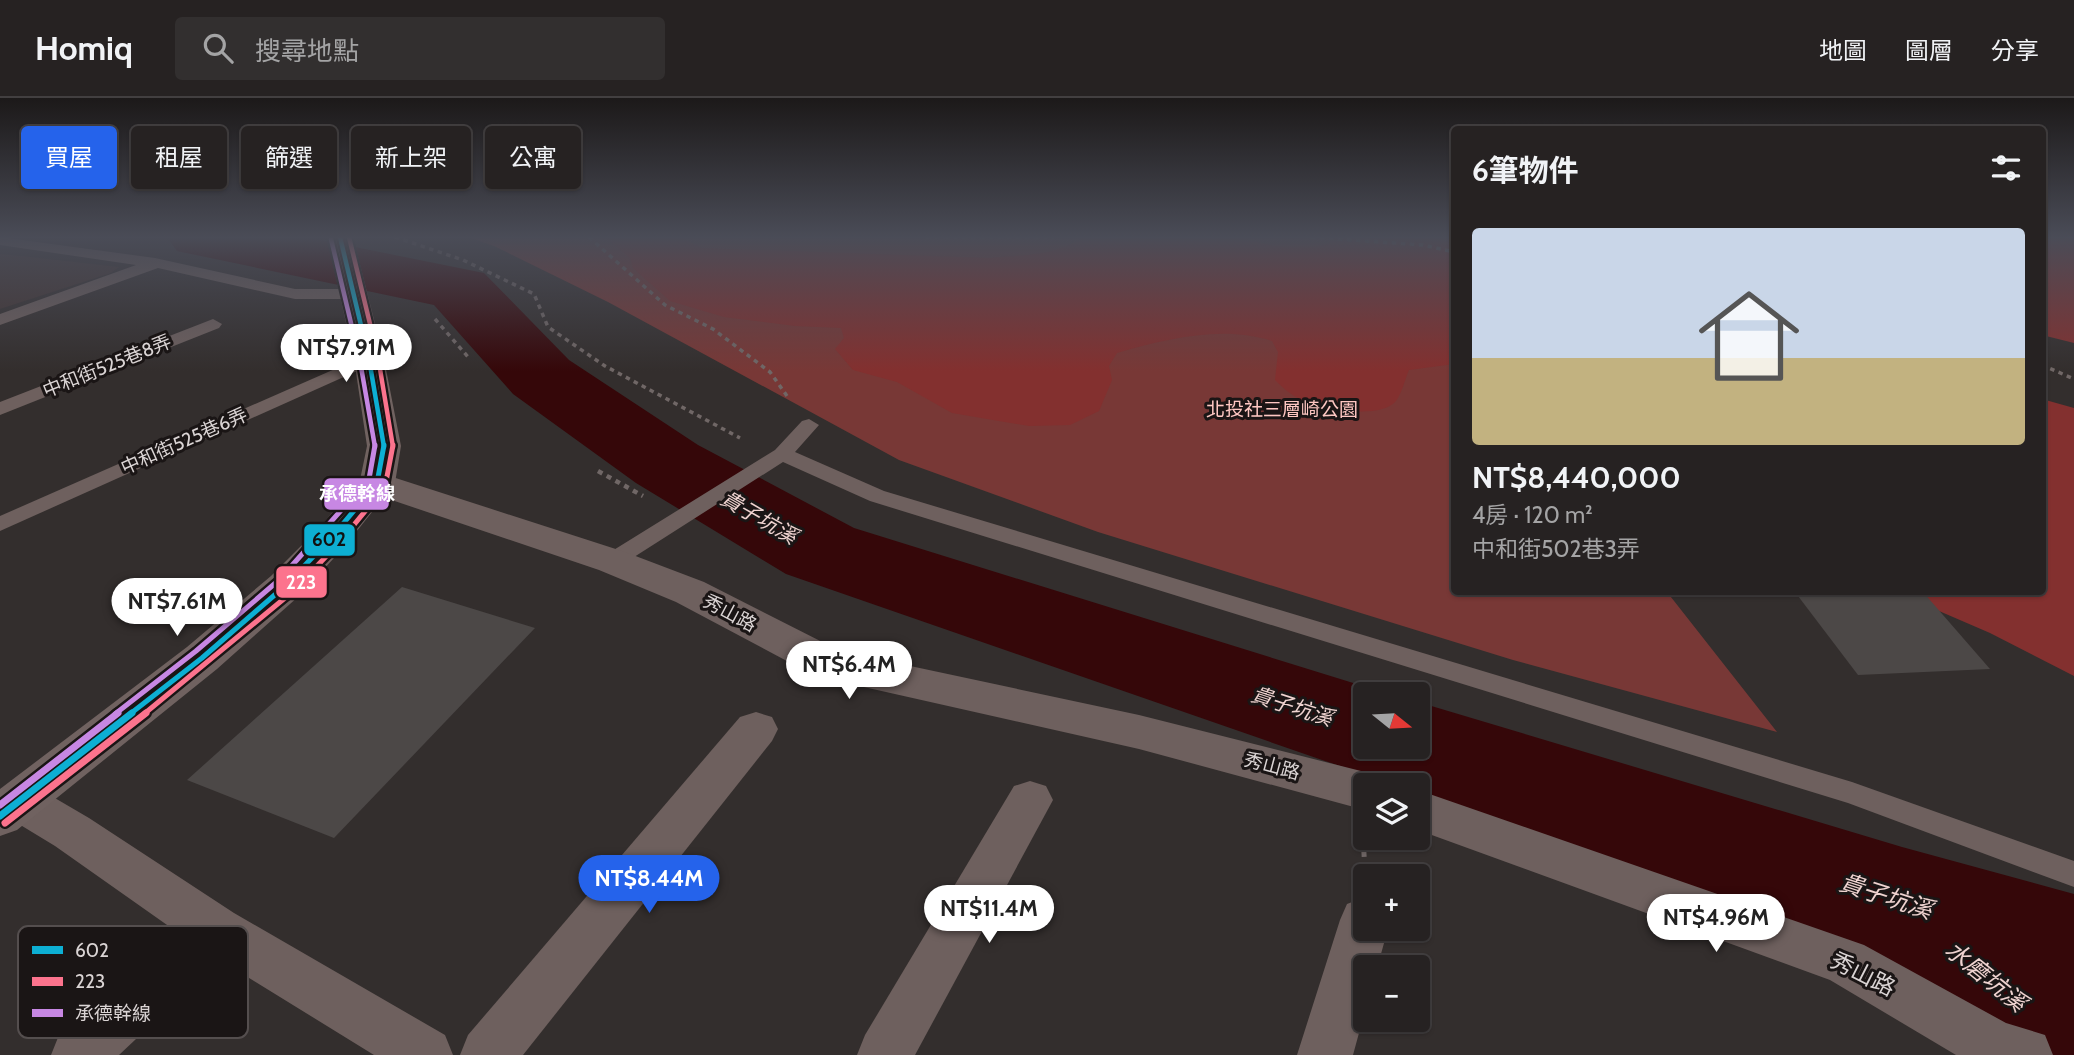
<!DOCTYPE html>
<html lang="zh-TW">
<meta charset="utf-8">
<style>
:root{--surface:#262222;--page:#322f2f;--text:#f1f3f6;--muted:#a4a4a5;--line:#423f40;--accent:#2563eb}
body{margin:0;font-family:Cabin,"Noto Sans TC",sans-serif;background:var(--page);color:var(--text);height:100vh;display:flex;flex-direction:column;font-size:26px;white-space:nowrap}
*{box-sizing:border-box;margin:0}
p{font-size:23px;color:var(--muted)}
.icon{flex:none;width:38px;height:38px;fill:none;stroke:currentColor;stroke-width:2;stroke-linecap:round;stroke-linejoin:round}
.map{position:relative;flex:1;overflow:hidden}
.sheet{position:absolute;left:1451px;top:28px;width:595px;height:469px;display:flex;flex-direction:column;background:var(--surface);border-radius:7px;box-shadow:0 2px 5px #0004,0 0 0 2px var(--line)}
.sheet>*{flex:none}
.hud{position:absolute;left:21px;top:28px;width:665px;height:63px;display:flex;gap:14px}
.needle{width:46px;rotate:108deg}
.fabs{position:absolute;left:1353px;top:584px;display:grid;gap:14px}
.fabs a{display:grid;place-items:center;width:77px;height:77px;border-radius:7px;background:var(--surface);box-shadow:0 2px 5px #0004,0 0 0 2px var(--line);font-size:35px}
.price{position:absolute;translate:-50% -60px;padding:0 16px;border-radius:24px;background:#fff;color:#222;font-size:23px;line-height:46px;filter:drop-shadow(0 2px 4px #0008)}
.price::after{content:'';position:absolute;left:50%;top:42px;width:21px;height:16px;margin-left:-10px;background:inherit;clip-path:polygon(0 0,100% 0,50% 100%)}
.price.active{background:var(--accent);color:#fff}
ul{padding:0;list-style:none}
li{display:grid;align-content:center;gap:14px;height:371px;padding:0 21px}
li span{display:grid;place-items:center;height:217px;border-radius:7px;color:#555}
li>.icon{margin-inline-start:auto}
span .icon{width:126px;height:126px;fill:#fffc;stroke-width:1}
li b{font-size:30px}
h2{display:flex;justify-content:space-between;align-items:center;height:84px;padding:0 21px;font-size:30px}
.chip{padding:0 24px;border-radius:7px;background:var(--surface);box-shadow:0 2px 5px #0004,0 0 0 2px var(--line);font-size:24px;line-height:63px}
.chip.active{background:var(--accent);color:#fff}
header{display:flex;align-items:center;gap:42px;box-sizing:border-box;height:98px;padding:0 35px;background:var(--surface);border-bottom:2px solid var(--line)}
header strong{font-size:33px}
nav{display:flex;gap:38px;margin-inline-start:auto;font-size:24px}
.search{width:490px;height:63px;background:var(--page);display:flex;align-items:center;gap:18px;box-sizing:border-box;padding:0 24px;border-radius:7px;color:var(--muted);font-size:26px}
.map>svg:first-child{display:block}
</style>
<header>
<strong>Homiq</strong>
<div class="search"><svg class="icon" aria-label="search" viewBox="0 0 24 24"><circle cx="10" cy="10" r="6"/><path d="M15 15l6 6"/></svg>搜尋地點</div>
<nav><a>地圖</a><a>圖層</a><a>分享</a></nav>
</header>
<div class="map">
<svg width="2074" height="957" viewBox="0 0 2074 957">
<rect width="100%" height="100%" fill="#332e2d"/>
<!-- built -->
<path fill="#413331" d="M0,156L22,158L119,169L111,175L0,211Z"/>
<!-- green -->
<path fill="#783836" d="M468,139H1454V494H1667L1777,634L1513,562L1098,434L899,362L608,204L494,148Z"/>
<!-- forest -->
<g fill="#83302f">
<path d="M605,139H681L701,150L990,160C1020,157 1057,158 1083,139H1239L1274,148L1311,149L1329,146L1331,139H1454V266L1409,272C1405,281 1402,295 1396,303C1380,322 1322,311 1302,302C1291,297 1283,290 1275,282L1278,254L1272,243C1222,227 1167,241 1117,255L1109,268L1112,282L1099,313L1070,327L1029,328L952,315L897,284L853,272L835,251L844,240L841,230L795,228L724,219L670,203L633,170L630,160Z"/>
<path d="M2042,139H2074V245L2042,237Z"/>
<path d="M2042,301L2074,310V578L1990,535L1895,494H2042Z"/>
</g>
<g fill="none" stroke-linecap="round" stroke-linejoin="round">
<!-- river -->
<path fill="#350709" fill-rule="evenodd" d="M167,139H305L484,175L569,262L698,347L854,430L1392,597H1365V649H1418V604L1902,749L2074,796V957H1977L1953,939L1887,876L1878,856L1418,695V688H1396L1377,681L1373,674L1365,676L1325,663L786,476L636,385L513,296L434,207L177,153Z"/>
</g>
<!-- building -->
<g fill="#4c4847">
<path d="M402,489L535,530L334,740L187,682Z"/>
<path d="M1795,494H1923L1990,571L1858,577Z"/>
</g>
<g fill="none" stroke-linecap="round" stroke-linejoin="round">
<!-- path-far2 -->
<g stroke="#706766" stroke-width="3.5" stroke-dasharray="4.5 4.5" stroke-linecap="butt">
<path d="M395,139L463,162L534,196L548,229L605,268L740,340"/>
<path d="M589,139L665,207L713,231L770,274L787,298"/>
<path d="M926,139H1054"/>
<path d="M1311,139L1423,147L1454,154"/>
<path d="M435,221L469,260"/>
<path d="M2042,267L2074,281"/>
</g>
<!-- path-far1 -->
<path stroke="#706766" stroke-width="4.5" stroke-dasharray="5 5" stroke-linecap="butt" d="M598,373L643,398"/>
<!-- path -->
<path stroke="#706766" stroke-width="5" stroke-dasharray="7 7" stroke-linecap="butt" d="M1363,738L1365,774"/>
<!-- lane -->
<g fill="#6e605e" fill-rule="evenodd">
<path d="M0,139L155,160L295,191H353L361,196L353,201H295L158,170L0,227V216L136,167L0,147Z"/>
<path d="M213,221L222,226L219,230L0,317V304Z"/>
<path d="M369,256L375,257L378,261L375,265L0,433V418Z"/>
<path d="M809,321L819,327L795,354L884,393L1852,684L2074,763V789L1848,705L870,403L783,364L620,468L612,471L604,468L601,463L604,458L775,352L802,323Z"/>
</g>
<!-- street -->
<g fill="#6e605e" fill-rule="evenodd">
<path d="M377,374L625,454L704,484L840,553L1139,617L1365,674L1381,679L1385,688H1365V712L1139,651L815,578L676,504L599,472L365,393L359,385L365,377Z"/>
<path d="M756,614L772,619L778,631L772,643L523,957H460L468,937L740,619Z"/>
<path d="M1030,683L1046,688L1053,702L915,957H857L865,937L1014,688Z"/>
<path d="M20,684L36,689L89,720L234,815L445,937L453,957H374L220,862L119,957H51L59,937L177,834L55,748L4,717C0,707 0,699 4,689Z"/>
<path d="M1418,692L1864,847L2006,925L2045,937L2053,957H1956L1830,882L1418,732Z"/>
<path d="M1365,799V831H1388L1377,870H1365V913L1353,957H1297L1340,822L1347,806Z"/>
</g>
<!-- secondary -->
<path fill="#706260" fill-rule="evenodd" d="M327,139H353L384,261L401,348L395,385L345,448L299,498L217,571L17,732L0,738V691L187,549L271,478L319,430L360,382L367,348L354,261Z"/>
<!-- bus-1-far2 casing -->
<g stroke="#1a1515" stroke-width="9">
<path id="bus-1-far2" d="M340,139L369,261L384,349"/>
</g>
<!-- bus-1-far1 casing -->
<g stroke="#1a1515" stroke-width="10">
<path id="bus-1-far1" d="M130,616L202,560L285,488L332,439L377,385L384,347"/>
</g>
<!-- bus-1 casing -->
<g stroke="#1a1515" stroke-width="12">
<path id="bus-1" d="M0,718L132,615"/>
</g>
<!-- bus-2-far2 casing -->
<g stroke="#1a1515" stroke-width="9">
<path id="bus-2-far2" d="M349,139L378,259L393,349"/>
</g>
<!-- bus-2-far1 casing -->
<g stroke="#1a1515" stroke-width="10">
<path id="bus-2-far1" d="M144,616L291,495L339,445L385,389L393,347"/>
</g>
<!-- bus-2 casing -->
<g stroke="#1a1515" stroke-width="12">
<path id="bus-2" d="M5,725L146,615"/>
</g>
<!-- bus-3-far2 casing -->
<g stroke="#1a1515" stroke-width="9">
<path id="bus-3-far2" d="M331,141L360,263L375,349"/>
</g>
<!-- bus-3-far1 casing -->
<g stroke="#1a1515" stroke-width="10">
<path id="bus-3-far1" d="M115,616L196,553L279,482L369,381L375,347"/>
</g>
<!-- bus-3 casing -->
<g stroke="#1a1515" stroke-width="12">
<path id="bus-3" d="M0,707L118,615"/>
</g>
<!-- bus-1-far2 -->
<use href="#bus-1-far2" stroke="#0dafd3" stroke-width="4.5"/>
<!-- bus-1-far1 -->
<use href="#bus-1-far1" stroke="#0dafd3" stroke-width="5"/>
<!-- bus-1 -->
<use href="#bus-1" stroke="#0dafd3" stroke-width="7"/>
<!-- bus-2-far2 -->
<use href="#bus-2-far2" stroke="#fc738d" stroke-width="4.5"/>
<!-- bus-2-far1 -->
<use href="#bus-2-far1" stroke="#fc738d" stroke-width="5"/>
<!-- bus-2 -->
<use href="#bus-2" stroke="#fc738d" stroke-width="7"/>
<!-- bus-3-far2 -->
<use href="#bus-3-far2" stroke="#c787e3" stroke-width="4.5"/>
<!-- bus-3-far1 -->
<use href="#bus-3-far1" stroke="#c787e3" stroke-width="5"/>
<!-- bus-3 -->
<use href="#bus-3" stroke="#c787e3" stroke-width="7"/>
</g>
<!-- sky -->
<linearGradient id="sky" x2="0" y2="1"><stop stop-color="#1c1919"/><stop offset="0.51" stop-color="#4a4c57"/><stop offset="1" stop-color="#4a4c57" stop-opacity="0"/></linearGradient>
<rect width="2074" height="273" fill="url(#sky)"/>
<g text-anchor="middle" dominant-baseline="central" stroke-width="6" stroke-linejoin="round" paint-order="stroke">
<!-- street labels -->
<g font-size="19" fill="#dad4d4" stroke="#1a1515">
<text transform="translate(107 268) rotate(-22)">中和街525巷8弄</text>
<text transform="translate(184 343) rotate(-24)">中和街525巷6弄</text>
<text transform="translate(730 515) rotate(28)">秀山路</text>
<text transform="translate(1272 668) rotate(15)">秀山路</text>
</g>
<!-- park labels -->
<g font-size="19" fill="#fec7c2" stroke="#1a1515">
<text x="1282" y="311">北投社三層崎公園</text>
</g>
<!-- water labels -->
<g font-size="21" font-style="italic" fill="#efd3d0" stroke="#1a1515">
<text transform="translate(759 419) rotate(30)">貴子坑溪</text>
<text transform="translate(1292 608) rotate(18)">貴子坑溪</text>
</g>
<!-- near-street labels -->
<g font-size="23" fill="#dad4d4" stroke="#1a1515">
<text transform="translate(1863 876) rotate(27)">秀山路</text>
</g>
<!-- near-water labels -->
<g font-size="24" font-style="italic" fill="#efd3d0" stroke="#1a1515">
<text transform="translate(1886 798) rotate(18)">貴子坑溪</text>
<text transform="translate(1986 878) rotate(39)">水磨坑溪</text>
</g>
</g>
<!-- legend -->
<rect x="18" y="828" width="230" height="112" rx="10" fill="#1a1515" stroke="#544e4e" stroke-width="2"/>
<rect x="32" y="848" width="31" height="8" fill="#0dafd3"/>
<rect x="32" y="879" width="31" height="9" fill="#fc738d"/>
<rect x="32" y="911" width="31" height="8" fill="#c787e3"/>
<g font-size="19" fill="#dad4d4">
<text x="75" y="859">602</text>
<text x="75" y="890">223</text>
<text x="75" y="922">承德幹線</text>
</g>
<g stroke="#1a1515" stroke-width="2.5">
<rect x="323" y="379" width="67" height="34" rx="7" fill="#c787e3"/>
<rect x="303" y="425" width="53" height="34" rx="7" fill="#0dafd3"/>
<rect x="275" y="467" width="53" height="34" rx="7" fill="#fc738d"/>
</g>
<g font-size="19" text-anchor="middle" font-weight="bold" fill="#fff">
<text x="357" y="402">承德幹線</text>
<text x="301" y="491">223</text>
</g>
<g font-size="19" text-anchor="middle" font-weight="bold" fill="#111">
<text x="329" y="448">602</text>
</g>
</svg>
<div class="fabs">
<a><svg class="needle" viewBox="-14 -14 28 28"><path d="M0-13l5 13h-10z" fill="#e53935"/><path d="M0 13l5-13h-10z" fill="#a4a4a5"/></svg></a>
<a><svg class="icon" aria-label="layers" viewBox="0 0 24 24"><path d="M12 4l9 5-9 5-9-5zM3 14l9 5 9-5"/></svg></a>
<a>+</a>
<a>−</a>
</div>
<b class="price" style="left:346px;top:286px">NT$7.91M</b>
<b class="price" style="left:177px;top:540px">NT$7.61M</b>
<b class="price" style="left:849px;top:603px">NT$6.4M</b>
<b class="price active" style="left:649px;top:817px">NT$8.44M</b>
<b class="price" style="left:989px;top:847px">NT$11.4M</b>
<b class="price" style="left:1716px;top:856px">NT$4.96M</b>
<div class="hud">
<a class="chip active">買屋</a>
<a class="chip">租屋</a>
<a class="chip">篩選</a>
<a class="chip">新上架</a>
<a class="chip">公寓</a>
</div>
<section class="sheet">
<h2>6筆物件<svg class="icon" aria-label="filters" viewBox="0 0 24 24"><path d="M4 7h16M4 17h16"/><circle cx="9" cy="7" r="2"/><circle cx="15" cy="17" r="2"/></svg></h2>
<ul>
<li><span style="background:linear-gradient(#c9d6e8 60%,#c2b280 0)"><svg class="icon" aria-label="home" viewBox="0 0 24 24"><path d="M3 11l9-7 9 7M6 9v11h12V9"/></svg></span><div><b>NT$8,440,000</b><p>4房 · 120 m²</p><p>中和街502巷3弄</p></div></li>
</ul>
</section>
</div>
